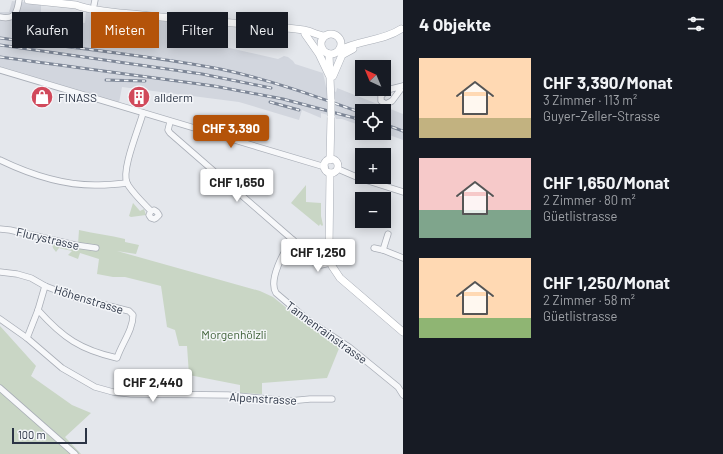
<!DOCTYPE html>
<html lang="de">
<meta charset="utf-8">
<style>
:root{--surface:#171b24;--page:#242831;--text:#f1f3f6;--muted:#9ea1a6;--accent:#b45309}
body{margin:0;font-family:Barlow,sans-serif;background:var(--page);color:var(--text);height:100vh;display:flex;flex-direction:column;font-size:15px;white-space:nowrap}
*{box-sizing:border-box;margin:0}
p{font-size:13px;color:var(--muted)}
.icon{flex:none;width:22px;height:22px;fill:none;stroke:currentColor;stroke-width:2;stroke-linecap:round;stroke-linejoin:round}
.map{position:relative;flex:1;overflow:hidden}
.side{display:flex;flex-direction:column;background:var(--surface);width:320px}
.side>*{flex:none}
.guide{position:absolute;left:12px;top:12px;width:331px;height:36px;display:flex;gap:8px}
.needle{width:26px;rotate:316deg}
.fabs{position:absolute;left:355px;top:60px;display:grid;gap:8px}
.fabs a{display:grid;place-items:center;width:36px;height:36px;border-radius:0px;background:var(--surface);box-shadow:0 2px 10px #0003;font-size:20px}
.scale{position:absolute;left:12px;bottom:10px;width:75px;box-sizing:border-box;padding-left:4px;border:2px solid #2b3445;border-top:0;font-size:11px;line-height:14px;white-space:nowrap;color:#2b3445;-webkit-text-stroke:3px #f4f6f9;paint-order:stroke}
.price{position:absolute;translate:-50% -34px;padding:0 9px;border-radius:4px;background:#fff;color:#222;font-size:13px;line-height:26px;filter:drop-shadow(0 1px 2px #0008)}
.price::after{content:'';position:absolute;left:50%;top:24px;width:12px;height:9px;margin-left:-6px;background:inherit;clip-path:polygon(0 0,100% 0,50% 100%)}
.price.active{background:var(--accent);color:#fff}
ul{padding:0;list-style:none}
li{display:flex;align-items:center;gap:12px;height:100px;padding:0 16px}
li span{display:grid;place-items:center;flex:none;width:112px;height:80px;border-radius:0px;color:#555}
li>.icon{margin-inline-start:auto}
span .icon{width:48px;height:48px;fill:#fffc;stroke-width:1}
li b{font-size:17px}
h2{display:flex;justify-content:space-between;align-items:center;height:48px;padding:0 16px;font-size:17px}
.pill{padding:0 14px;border-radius:0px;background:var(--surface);box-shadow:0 2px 10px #0003;font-size:14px;line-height:36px}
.pill.active{background:var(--accent);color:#fff}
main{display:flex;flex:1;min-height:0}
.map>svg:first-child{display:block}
</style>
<main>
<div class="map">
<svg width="403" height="454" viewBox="0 0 403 454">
<rect width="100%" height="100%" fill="#e4e7ec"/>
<!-- built -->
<path fill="#d2d6de" d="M12,1L41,4V14L69,21L85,23L86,11L140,19L191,24L193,26L202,29L201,38L216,45L278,59L284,56L288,57L293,61L295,64L323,73L326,87L336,92L337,88L403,114V140L384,133V111H362V126L342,119H336L335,117L321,113V118L302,110L299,120L239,102L122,87L119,103L0,67V12H9Z"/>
<!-- green -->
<g fill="#c9d6c5">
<path d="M306,185V202L321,203V216L323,225L322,226L320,224L319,226L291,203Z"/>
<path d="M133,203L140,211L144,209L146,215L131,217L129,216Z"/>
<path d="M79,230C95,234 110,235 125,239V242L139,245L136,254L117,251L260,291L273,297L314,330L340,346L327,378L262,383V394L240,393V385L189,375L187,346H179L175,330L167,327L161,286L125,277H113L97,274L99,259L80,253L78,259L68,255L72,251L59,248L56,252L53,248L51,240L103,248L78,244Z"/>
<path d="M0,326L36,366L31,376L72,405L91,413L65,437L81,454H0Z"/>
</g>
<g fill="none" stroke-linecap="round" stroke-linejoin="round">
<!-- street casing -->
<g stroke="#a9aeb7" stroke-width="7">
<g id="street">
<path d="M94,5L95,0"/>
<path d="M0,17C15,20 17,13 19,0"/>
<path d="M0,70L325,167"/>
<path d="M403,86L387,90L381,96V101L386,104L392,101L403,86"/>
<path d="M143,113C139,128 121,170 127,183C131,191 144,204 151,211L149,215L151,218L154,219L156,218L159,215L157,212L154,210L151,211"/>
<path d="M170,122L168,130L170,133L293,240L314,262L321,265L330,263"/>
<path d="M0,160C31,175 64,186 99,185C108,185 118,184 127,183"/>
<path d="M338,169L359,178L403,192"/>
<path d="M0,229L10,230L75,245L96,248"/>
<path d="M293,240C284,250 268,280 276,293L309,321L349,347L398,387L403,395"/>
<path d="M374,248L383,250L403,258"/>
<path d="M383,250L388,234"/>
<path d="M0,272L17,274L31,278L45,286L74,297L129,311L133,315C133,330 122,343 117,358C81,350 63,338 38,310"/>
<path d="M0,319L27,338L62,368L95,387L113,392L131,394L228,395L289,401L310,399H332"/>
<path d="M27,338L38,310L45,286"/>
<path d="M0,388L75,454"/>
</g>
</g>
<!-- secondary casing -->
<g stroke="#a9aeb7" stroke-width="8">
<g id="secondary">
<path d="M28,0L76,5C94,12 123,13 142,15C196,21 250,23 304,30C310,31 317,35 324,36"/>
<circle cx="331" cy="44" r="10"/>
<path d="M305,34L319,54L329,75"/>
<path d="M340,50C359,40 383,41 401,29"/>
<path d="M329,54L331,101"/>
<path d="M333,76L342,55L353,49"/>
<circle cx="331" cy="166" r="7"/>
<path d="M330,160L331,116"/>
<path d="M330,173L329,248L332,266L340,278L403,332"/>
</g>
</g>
<!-- street -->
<use href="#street" stroke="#f7f8fa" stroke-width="5.5"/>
<!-- secondary -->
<use href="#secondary" stroke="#fff" stroke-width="7"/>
<!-- rail casing -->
<g stroke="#7d8696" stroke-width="3">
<g id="rail">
<path d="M0,38C72,48 148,55 220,69C268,79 315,96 362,113"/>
<path d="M0,45L202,74L271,88"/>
<path d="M0,57L214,86L283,99L362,120"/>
<path d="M106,80L145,81"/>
<path d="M270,102L299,110"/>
<path d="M384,124L403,131"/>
</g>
</g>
<!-- rail -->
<use href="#rail" stroke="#f4f6f9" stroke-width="1.5" stroke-dasharray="4.5" stroke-linecap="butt"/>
<!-- secondary-bridge casing -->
<g stroke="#a9aeb7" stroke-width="8" stroke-linecap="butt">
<path id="secondary-bridge" d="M331,116V101"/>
</g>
<!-- secondary-bridge -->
<use href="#secondary-bridge" stroke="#fff" stroke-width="7"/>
</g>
<!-- icons -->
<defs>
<g id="shop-disc" transform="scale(1.15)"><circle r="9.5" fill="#d1495b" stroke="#f4f6f9"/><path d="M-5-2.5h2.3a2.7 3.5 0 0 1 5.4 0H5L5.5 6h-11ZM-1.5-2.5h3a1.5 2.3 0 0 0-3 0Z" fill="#fff"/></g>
<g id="building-disc" transform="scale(1.15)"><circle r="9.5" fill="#d1495b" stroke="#f4f6f9"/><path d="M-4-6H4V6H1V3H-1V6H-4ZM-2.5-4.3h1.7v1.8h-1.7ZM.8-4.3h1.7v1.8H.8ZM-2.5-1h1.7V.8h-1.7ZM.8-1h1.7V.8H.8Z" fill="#fff"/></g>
</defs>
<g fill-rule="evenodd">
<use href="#shop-disc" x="42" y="97"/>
<use href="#building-disc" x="139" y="97"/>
</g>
<g text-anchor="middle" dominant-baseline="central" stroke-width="3" stroke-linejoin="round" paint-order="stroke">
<!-- poi labels -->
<g font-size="12" fill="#2b3445" stroke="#f4f6f9" text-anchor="start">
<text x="58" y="97">FINASS</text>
<text x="154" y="97">allderm</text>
</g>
<!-- street labels -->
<g font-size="12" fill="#2b3445" stroke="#f4f6f9">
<text transform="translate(48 238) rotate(13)">Flurystrasse</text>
<text transform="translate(89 299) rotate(17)">Höhenstrasse</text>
<text transform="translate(327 332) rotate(36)">Tannenrainstrasse</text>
<text transform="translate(263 398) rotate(3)">Alpenstrasse</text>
</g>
<!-- park labels -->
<g font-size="12" fill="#3f6138" stroke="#f4f6f9">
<text x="234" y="334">Morgenhölzli</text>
</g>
</g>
</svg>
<div class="fabs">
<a><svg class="needle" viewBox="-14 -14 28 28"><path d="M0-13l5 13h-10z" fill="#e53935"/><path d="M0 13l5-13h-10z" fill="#9ea1a6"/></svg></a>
<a><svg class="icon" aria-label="locate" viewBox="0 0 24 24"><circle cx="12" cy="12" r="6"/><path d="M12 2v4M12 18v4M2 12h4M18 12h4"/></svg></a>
<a>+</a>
<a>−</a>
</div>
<div class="scale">100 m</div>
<b class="price active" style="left:231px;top:149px">CHF 3,390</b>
<b class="price" style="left:237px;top:203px">CHF 1,650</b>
<b class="price" style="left:318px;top:273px">CHF 1,250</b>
<b class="price" style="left:153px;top:403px">CHF 2,440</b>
<div class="guide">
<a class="pill">Kaufen</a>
<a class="pill active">Mieten</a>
<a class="pill">Filter</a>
<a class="pill">Neu</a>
</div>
</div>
<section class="side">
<h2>4 Objekte<svg class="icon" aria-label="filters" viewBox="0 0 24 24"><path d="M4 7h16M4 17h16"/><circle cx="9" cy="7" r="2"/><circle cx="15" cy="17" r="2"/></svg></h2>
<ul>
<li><span style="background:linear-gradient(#ffd9b3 75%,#c2b280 0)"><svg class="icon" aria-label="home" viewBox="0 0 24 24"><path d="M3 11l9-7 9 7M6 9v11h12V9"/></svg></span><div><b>CHF 3,390/Monat</b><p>3 Zimmer · 113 m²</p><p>Guyer-Zeller-Strasse</p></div></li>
<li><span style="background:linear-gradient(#f6c9c9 65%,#7fa58c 0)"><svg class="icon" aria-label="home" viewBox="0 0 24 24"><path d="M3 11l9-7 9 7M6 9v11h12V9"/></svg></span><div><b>CHF 1,650/Monat</b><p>2 Zimmer · 80 m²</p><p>Güetlistrasse</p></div></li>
<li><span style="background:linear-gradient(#ffd9b3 75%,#8fb573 0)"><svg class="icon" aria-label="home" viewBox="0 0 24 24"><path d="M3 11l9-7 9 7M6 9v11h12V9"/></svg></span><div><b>CHF 1,250/Monat</b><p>2 Zimmer · 58 m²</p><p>Güetlistrasse</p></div></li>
</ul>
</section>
</main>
